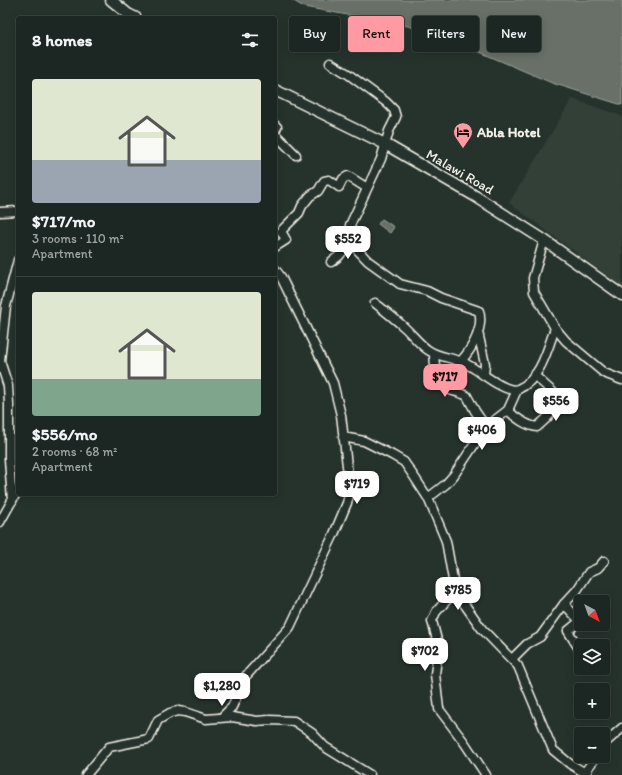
<!DOCTYPE html>
<meta charset="utf-8">
<style>
:root{--surface:#1c2622;--page:#29322f;--text:#f1f3f6;--muted:#a0a5a5;--line:#3a4340;--accent:#ff9aa2}
body{margin:0;font-family:Itim,sans-serif;background:var(--page);color:var(--text);height:100vh;display:flex;flex-direction:column;font-size:15px;white-space:nowrap}
*{box-sizing:border-box;margin:0}
p{font-size:13px;color:var(--muted)}
.icon{flex:none;width:22px;height:22px;fill:none;stroke:currentColor;stroke-width:2;stroke-linecap:round;stroke-linejoin:round}
.map{position:relative;flex:1;overflow:hidden}
.side{position:absolute;left:16px;top:16px;width:261px;height:480px;display:flex;flex-direction:column;background:var(--surface);border-radius:4px;box-shadow:0 2px 10px #0003,0 0 0 1px var(--line)}
.side>*{flex:none}
.guide{position:absolute;left:289px;top:16px;width:273px;height:36px;display:flex;gap:8px}
.needle{width:26px;rotate:139deg}
.tools{position:absolute;left:574px;top:595px;display:grid;gap:8px}
.tools a{display:grid;place-items:center;width:36px;height:36px;border-radius:4px;background:var(--surface);box-shadow:0 2px 10px #0003,0 0 0 1px var(--line);font-size:20px}
.price{position:absolute;translate:-50% -34px;padding:0 9px;border-radius:8px;background:#fff;color:#222;font-size:13px;line-height:26px;filter:drop-shadow(0 1px 2px #0008)}
.price::after{content:'';position:absolute;left:50%;top:24px;width:12px;height:9px;margin-left:-6px;background:inherit;clip-path:polygon(0 0,100% 0,50% 100%)}
.price.on{background:var(--accent);color:#111}
ul{padding:0;list-style:none}
li{display:grid;align-content:center;gap:8px;height:212px;padding:0 16px}
li+li{border-top:1px solid var(--line)}
li span{display:grid;place-items:center;height:124px;border-radius:4px;color:#555}
li>.icon{margin-inline-start:auto}
span .icon{width:72px;height:72px;fill:#fffc;stroke-width:1}
li b{font-size:17px}
h2{display:flex;justify-content:space-between;align-items:center;height:48px;padding:0 16px;font-size:17px}
.tag{padding:0 14px;border-radius:4px;background:var(--surface);box-shadow:0 2px 10px #0003,0 0 0 1px var(--line);font-size:14px;line-height:36px}
.tag.on{background:var(--accent);color:#111}
.map>svg:first-child{display:block}
</style>
<div class="map">
<svg width="622" height="775" viewBox="0 0 622 775">
<rect width="100%" height="100%" fill="#26332d"/>
<filter id="ink" filterUnits="userSpaceOnUse"><feTurbulence type="fractalNoise" baseFrequency=".025" numOctaves="2"/><feDisplacementMap in="SourceGraphic" scale="8" xChannelSelector="R" yChannelSelector="G"/><feConvolveMatrix kernelMatrix="1 2 1 2 8 2 1 2 1" color-interpolation-filters="sRGB"/></filter>
<g filter="url(#ink)">
<!-- built -->
<path fill="#333f39" d="M572,99L622,116V287L509,203Z"/>
<!-- water -->
<g fill="#676f68" stroke="#9fa39b">
<path d="M292,0H622V105L552,83L468,47L408,26L304,7Z"/>
<path d="M382,219L394,227L390,233L378,224Z"/>
</g>
<g fill="none" stroke-linecap="round" stroke-linejoin="round">
<!-- minor casing -->
<g stroke="#f4f1e8" stroke-width="11">
<g id="minor">
<path d="M330,63L348,74L386,102L394,110L396,117L389,131L381,159L350,225L352,233L350,242L368,261L400,284L427,291L441,298L479,311C484,328 472,349 461,361"/>
<path d="M275,125L277,127L275,130"/>
<path d="M275,134L296,155"/>
<path d="M0,212L18,211"/>
<path d="M544,240L533,278L534,292L555,328L566,341L604,373L622,380"/>
<path d="M275,247L286,240L281,231L299,213L302,206L310,196L318,191L324,181L329,180L339,187L343,179L348,176L367,188"/>
<path d="M331,262L339,256L350,242"/>
<path d="M375,303C385,311 394,318 404,327C412,334 419,344 428,350C441,359 457,357 470,366C481,372 506,394 518,389C540,381 548,348 555,328"/>
<path d="M478,332L485,364L484,375"/>
<path d="M434,354C435,368 435,383 450,390C455,392 462,393 467,396L475,411L486,427"/>
<path d="M508,410C514,417 527,426 537,427L547,418L558,403L555,394L534,375"/>
<path d="M343,437L364,441L392,455L404,462L415,478L428,498L446,541L455,591L482,629L518,666L553,750L570,764L587,774"/>
<path d="M428,498L446,484L454,475L486,427L508,410L517,390"/>
<path d="M12,501L9,459V404L8,386L0,361L6,306L18,260"/>
<path d="M0,522L18,490"/>
<path d="M455,591L436,612L432,621L437,640L439,644L435,674L439,709L464,742L486,775"/>
<path d="M564,604L580,621L568,631L578,647"/>
<path d="M512,659L527,644L540,637L564,604L577,590L589,572L598,568L604,561"/>
<path d="M222,717L232,707L245,677L290,627L334,534L347,503L350,491L341,415L333,383L281,277L275,269"/>
<path d="M603,746L606,742L622,728"/>
<path d="M86,775L109,747L149,739L158,720L170,713L178,711L185,712L206,719L232,717L257,721L269,720L294,721L312,733L325,747L370,775"/>
<path d="M587,775V769L597,756"/>
</g>
</g>
<!-- major casing -->
<g stroke="#f4f1e8" stroke-width="13">
<g id="major">
<path d="M111,0L128,14L136,18"/>
<path d="M275,90L385,144L475,196L544,240L622,295"/>
</g>
</g>
<!-- minor -->
<use href="#minor" stroke="#26332d" stroke-width="8"/>
<!-- major -->
<use href="#major" stroke="#26332d" stroke-width="10"/>
</g>
</g>
<!-- icons -->
<defs>
<g id="hotel-pin" transform="scale(1)"><path d="M0 17L-7.5 6A9.5 9.5 0 1 1 7.5 6Z" fill="#ff9aa2" stroke="#26332d"/><path d="M-6-4.5h1.5V1H6V5H4.5V3h-9V5H-6ZM-4 0a1.8 1.8 0 1 1 3.6 0ZM.5 0V-2.5h3Q6-2.5 6 0Z" fill="#111"/></g>
</defs>
<g fill-rule="evenodd">
<use href="#hotel-pin" x="463" y="132"/>
</g>
<g text-anchor="middle" dominant-baseline="central" stroke-width="4" stroke-linejoin="round" paint-order="stroke">
<!-- poi labels -->
<g font-size="14" font-weight="bold" fill="#f4f1e8" stroke="#26332d" text-anchor="start">
<text x="477" y="132">Abla Hotel</text>
</g>
<!-- street labels -->
<g font-size="14" fill="#f4f1e8" stroke="#26332d">
<text transform="translate(460 172) rotate(30)">Malawi Road</text>
</g>
</g>
</svg>
<div class="tools">
<a><svg class="needle" viewBox="-14 -14 28 28"><path d="M0-13l5 13h-10z" fill="#e53935"/><path d="M0 13l5-13h-10z" fill="#a0a5a5"/></svg></a>
<a><svg class="icon" aria-label="layers" viewBox="0 0 24 24"><path d="M12 4l9 5-9 5-9-5zM3 14l9 5 9-5"/></svg></a>
<a>+</a>
<a>−</a>
</div>
<b class="price" style="left:348px;top:260px">$552</b>
<b class="price on" style="left:445px;top:398px">$717</b>
<b class="price" style="left:556px;top:422px">$556</b>
<b class="price" style="left:482px;top:451px">$406</b>
<b class="price" style="left:357px;top:505px">$719</b>
<b class="price" style="left:458px;top:611px">$785</b>
<b class="price" style="left:425px;top:672px">$702</b>
<b class="price" style="left:222px;top:707px">$1,280</b>
<div class="guide">
<a class="tag">Buy</a>
<a class="tag on">Rent</a>
<a class="tag">Filters</a>
<a class="tag">New</a>
</div>
<section class="side">
<h2>8 homes<svg class="icon" aria-label="filters" viewBox="0 0 24 24"><path d="M4 7h16M4 17h16"/><circle cx="9" cy="7" r="2"/><circle cx="15" cy="17" r="2"/></svg></h2>
<ul>
<li><span style="background:linear-gradient(#dfe7d0 65%,#9aa5b1 0)"><svg class="icon" aria-label="home" viewBox="0 0 24 24"><path d="M3 11l9-7 9 7M6 9v11h12V9"/></svg></span><div><b>$717/mo</b><p>3 rooms · 110 m²</p><p>Apartment</p></div></li>
<li><span style="background:linear-gradient(#dfe7d0 70%,#7fa58c 0)"><svg class="icon" aria-label="home" viewBox="0 0 24 24"><path d="M3 11l9-7 9 7M6 9v11h12V9"/></svg></span><div><b>$556/mo</b><p>2 rooms · 68 m²</p><p>Apartment</p></div></li>
</ul>
</section>
</div>
